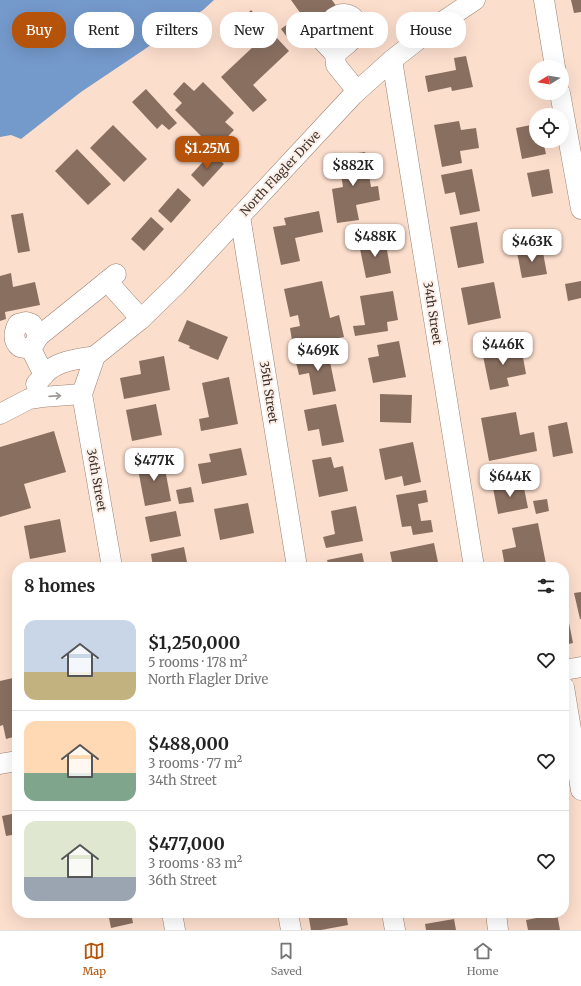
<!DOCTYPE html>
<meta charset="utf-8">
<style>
:root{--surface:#fff;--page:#f2f2f2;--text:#222;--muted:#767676;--line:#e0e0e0;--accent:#b45309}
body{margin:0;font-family:Merriweather,serif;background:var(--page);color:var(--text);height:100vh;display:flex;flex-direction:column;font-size:15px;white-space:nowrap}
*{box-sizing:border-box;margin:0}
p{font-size:13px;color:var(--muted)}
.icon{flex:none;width:22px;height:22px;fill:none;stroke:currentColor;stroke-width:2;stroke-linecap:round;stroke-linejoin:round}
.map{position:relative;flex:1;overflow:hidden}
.sheet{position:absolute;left:12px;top:562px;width:557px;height:356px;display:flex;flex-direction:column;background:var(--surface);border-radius:16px;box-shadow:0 4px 16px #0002}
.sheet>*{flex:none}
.guide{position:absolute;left:12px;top:12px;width:557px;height:36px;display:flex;gap:8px}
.needle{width:26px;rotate:259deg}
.controls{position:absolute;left:529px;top:60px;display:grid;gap:8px}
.controls a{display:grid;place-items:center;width:40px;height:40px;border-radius:50%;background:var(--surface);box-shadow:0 4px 16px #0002;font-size:20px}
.price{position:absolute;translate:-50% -34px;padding:0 9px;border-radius:8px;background:#fff;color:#222;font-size:13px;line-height:26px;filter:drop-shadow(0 1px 2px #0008)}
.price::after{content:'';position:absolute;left:50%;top:24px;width:12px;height:9px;margin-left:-6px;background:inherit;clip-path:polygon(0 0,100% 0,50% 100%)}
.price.on{background:var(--accent);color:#fff}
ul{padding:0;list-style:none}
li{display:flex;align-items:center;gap:12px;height:100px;padding:0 12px}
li+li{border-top:1px solid var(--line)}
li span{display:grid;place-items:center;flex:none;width:112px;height:80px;border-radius:12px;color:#555}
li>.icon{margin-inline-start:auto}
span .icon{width:48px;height:48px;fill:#fffc;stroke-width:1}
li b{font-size:17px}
h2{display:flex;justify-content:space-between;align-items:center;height:48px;padding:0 12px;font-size:17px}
.chip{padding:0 14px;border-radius:16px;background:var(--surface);box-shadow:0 4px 16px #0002;font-size:14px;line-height:36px}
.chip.on{background:var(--accent);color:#fff}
.dock{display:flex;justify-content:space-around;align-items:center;height:56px;border-top:1px solid var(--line);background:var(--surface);font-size:11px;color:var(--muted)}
.dock a{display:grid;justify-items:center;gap:2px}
.dock .on{color:var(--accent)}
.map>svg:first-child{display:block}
</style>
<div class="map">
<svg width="581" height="930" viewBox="0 0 581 930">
<rect width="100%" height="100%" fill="#fcdecd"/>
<!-- water -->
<path fill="#7499cb" d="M0,0H214L203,10L81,92L21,139L11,135L0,137Z"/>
<!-- building -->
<g fill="#896f60">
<path d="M291,0H332L337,7L290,41L281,29L301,14Z"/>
<path d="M571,0H581V12L574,13Z"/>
<path d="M251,10L289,51L253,85L267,100L253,112L221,77L255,45L236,25Z"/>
<path d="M466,56L473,87L452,91L451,87L428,92L425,76L456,70L454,58Z"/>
<path d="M184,82L194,91L203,82L234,113L225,122L234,130L215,150L175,110L182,103L173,94Z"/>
<path d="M146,89L177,123L169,130L162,124L157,129L132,102Z"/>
<path d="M459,121L461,130L476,128L479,148L460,151L462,163L442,167L434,125Z"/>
<path d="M536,124V141H543L546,154L522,159L516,128Z"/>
<path d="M113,125L147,159L124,182L90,148Z"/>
<path d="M77,149L111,184L88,205L55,171Z"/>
<path d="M365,152L371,187L378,186L380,200L356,205L359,220L337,223L332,189L343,187L338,156Z"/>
<path d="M211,153L224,164L203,187L191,175Z"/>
<path d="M472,169L480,211L460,215L455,192L445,194L441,175Z"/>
<path d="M549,169L553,193L532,197L527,173Z"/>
<path d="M178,188L191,200L171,223L158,211Z"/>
<path d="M319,211L323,232L295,238L300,261L281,265L273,227L286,225L284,218Z"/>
<path d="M23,213L30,251L18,253L11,215Z"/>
<path d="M151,217L164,229L144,251L131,239Z"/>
<path d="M477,222L484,263L458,268L450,227Z"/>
<path d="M385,239L391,273L366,278L359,244Z"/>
<path d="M542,247L547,274L522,278L517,252Z"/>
<path d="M11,273L13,287L35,282L40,305L5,312L6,319L0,321V276Z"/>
<path d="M322,281L330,318L339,315L344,337L293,347L290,328L300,326L298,315L290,317L284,289Z"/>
<path d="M581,281V298L568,301L565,284Z"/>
<path d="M494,282L501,318L468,325L461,288Z"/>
<path d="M393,291L398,320L387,322L388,331L355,336L353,326L365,325L360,296Z"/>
<path d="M187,320L228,337L218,360L189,348L190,346L178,341Z"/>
<path d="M399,341L406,377L373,383L368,358L379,356L377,345Z"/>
<path d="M512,345L514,353L522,352L526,374L507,378L509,386L490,390L482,351Z"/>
<path d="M328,352L336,391L313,395L309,373L299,375L295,358Z"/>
<path d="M164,356L170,390L124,399L120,378L141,374L139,361Z"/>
<path d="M229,377L238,424L201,431L199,419L209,417L202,383Z"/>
<path d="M380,394L412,395L411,423L380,422Z"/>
<path d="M156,404L162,435L132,441L126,410Z"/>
<path d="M336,404L344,442L322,446L319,429L308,431L304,410Z"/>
<path d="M516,412L520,435L534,432L537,451L489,461L481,418Z"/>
<path d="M567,422L573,453L553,457L548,426Z"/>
<path d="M54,431L66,472L24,484L31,508L0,517V447Z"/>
<path d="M413,442L421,482L404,486L402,476L385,480L379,449Z"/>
<path d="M241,448L247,475L202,484L198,464L211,462L209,454Z"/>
<path d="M331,457L334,468L343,466L348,491L319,497L312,460Z"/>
<path d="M163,458L171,501L145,506L137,464Z"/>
<path d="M523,483L528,508L498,514L493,488Z"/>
<path d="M191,487L194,502L179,504L176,490Z"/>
<path d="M426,490L428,502L418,504L421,521L431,520L433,532L413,535L411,526L402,527L396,495Z"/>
<path d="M547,499L549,511L536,514L533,501Z"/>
<path d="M248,503L254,533L220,540L214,509Z"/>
<path d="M356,506L363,541L326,548L323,537L335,534L331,511Z"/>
<path d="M176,511L181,536L150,542L145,517Z"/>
<path d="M60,519L66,552L30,559L24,526Z"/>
<path d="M538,523L546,564L533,567H505L502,550L516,547L512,528Z"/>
<path d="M434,543L439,567H393L390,552Z"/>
<path d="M184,547L188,567H153L151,554Z"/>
<path d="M362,553L365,567H329L327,560Z"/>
<path d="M581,592V619H580L574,593Z"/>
<path d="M564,603H565L573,643L564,645Z"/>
<path d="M13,678L17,697V736L6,739L3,725L0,726V681Z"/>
<path d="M17,813V834L6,836L2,816Z"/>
<path d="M108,913H131L133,923L111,928Z"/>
<path d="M308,913H346L348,925L321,930H311Z"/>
<path d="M422,913H446V914L423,918Z"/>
<path d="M557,914L560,930H528L526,920Z"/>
<path d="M454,919L456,930H426L425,924Z"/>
</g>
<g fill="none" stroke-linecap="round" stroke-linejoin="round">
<!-- minor casing -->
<g stroke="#9c8171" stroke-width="21">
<g id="minor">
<path d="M544,0L555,67"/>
<path d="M335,54L319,37C322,34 325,30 328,27C330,23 331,19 335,17C347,8 362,20 356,34C352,42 342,48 335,54L336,65L357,91"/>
<path d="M392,60L474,567"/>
<path d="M560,93L581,209"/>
<path d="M240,216L297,567"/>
<path d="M107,281L141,319"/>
<path d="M31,349C28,348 23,348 20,347C12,341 14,331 18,324L26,322L32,324L39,336"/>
<path d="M44,375L31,349L39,336L116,274"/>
<path d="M36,384C40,380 44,374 49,370C62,360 80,359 95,356"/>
<path d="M0,414L29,399L42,397L82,394"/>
<path d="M112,567L82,394L95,356L141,319L177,284L353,95L392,60L433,28L475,0"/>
<path d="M564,670L581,667"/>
<path d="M564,687L581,790"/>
<path d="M0,764L17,761"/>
<path d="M172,913L175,930"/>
<path d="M288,913L291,930"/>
<path d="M392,913L395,930"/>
<path d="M496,913L498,930"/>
</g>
</g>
<!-- minor -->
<use href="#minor" stroke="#fff" stroke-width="20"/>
</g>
<!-- one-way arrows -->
<defs><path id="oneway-shaft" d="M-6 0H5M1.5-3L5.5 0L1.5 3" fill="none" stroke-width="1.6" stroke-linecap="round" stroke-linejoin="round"/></defs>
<use stroke="#9e9896" href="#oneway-shaft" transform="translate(55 396) rotate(-4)"/>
<g text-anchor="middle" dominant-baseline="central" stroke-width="4" stroke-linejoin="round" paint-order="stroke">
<!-- street labels -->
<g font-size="12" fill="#3e322c" stroke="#fcefe8">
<text transform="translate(280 173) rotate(-47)">North Flagler Drive</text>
<text transform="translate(433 313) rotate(81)">34th Street</text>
<text transform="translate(269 392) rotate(81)">35th Street</text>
<text transform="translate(97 480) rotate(80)">36th Street</text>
</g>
</g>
</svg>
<div class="controls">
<a><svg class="needle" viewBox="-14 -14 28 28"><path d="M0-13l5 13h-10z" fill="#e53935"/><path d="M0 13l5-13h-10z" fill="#767676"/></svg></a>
<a><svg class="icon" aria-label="locate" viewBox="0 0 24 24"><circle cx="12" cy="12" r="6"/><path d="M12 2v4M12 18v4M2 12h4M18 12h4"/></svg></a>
</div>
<b class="price on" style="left:207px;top:170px">$1.25M</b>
<b class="price" style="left:353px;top:187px">$882K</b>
<b class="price" style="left:375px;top:258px">$488K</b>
<b class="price" style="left:532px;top:263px">$463K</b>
<b class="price" style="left:503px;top:366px">$446K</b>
<b class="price" style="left:318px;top:372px">$469K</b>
<b class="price" style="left:154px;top:482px">$477K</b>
<b class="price" style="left:510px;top:498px">$644K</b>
<div class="guide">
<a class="chip on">Buy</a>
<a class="chip">Rent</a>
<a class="chip">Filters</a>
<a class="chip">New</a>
<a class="chip">Apartment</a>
<a class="chip">House</a>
</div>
<section class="sheet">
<h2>8 homes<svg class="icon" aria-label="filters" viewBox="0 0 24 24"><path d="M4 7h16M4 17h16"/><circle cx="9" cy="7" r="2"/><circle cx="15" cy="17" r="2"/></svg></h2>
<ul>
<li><span style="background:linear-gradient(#c9d6e8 65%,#c2b280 0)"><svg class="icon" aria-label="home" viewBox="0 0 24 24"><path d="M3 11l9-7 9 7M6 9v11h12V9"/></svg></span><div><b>$1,250,000</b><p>5 rooms · 178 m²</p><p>North Flagler Drive</p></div><svg class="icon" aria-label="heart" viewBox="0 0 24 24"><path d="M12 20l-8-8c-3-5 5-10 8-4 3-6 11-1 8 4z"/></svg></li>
<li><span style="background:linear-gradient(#ffd9b3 65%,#7fa58c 0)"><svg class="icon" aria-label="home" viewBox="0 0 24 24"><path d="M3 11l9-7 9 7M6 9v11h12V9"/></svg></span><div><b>$488,000</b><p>3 rooms · 77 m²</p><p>34th Street</p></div><svg class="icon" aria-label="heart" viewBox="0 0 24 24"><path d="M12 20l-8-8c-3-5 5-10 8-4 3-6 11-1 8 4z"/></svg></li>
<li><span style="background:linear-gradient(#dfe7d0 70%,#9aa5b1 0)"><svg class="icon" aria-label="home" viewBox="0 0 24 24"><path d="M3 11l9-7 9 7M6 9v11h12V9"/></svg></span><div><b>$477,000</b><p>3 rooms · 83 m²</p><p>36th Street</p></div><svg class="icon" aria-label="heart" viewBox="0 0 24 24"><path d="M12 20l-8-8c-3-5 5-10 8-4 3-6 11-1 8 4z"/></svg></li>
</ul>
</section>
</div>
<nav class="dock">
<a class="on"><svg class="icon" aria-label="map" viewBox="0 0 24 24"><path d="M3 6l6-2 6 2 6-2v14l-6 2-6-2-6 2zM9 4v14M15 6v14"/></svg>Map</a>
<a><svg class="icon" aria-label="saved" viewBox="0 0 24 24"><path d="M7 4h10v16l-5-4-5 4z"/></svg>Saved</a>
<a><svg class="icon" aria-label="home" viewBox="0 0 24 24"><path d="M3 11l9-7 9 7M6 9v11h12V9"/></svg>Home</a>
</nav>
